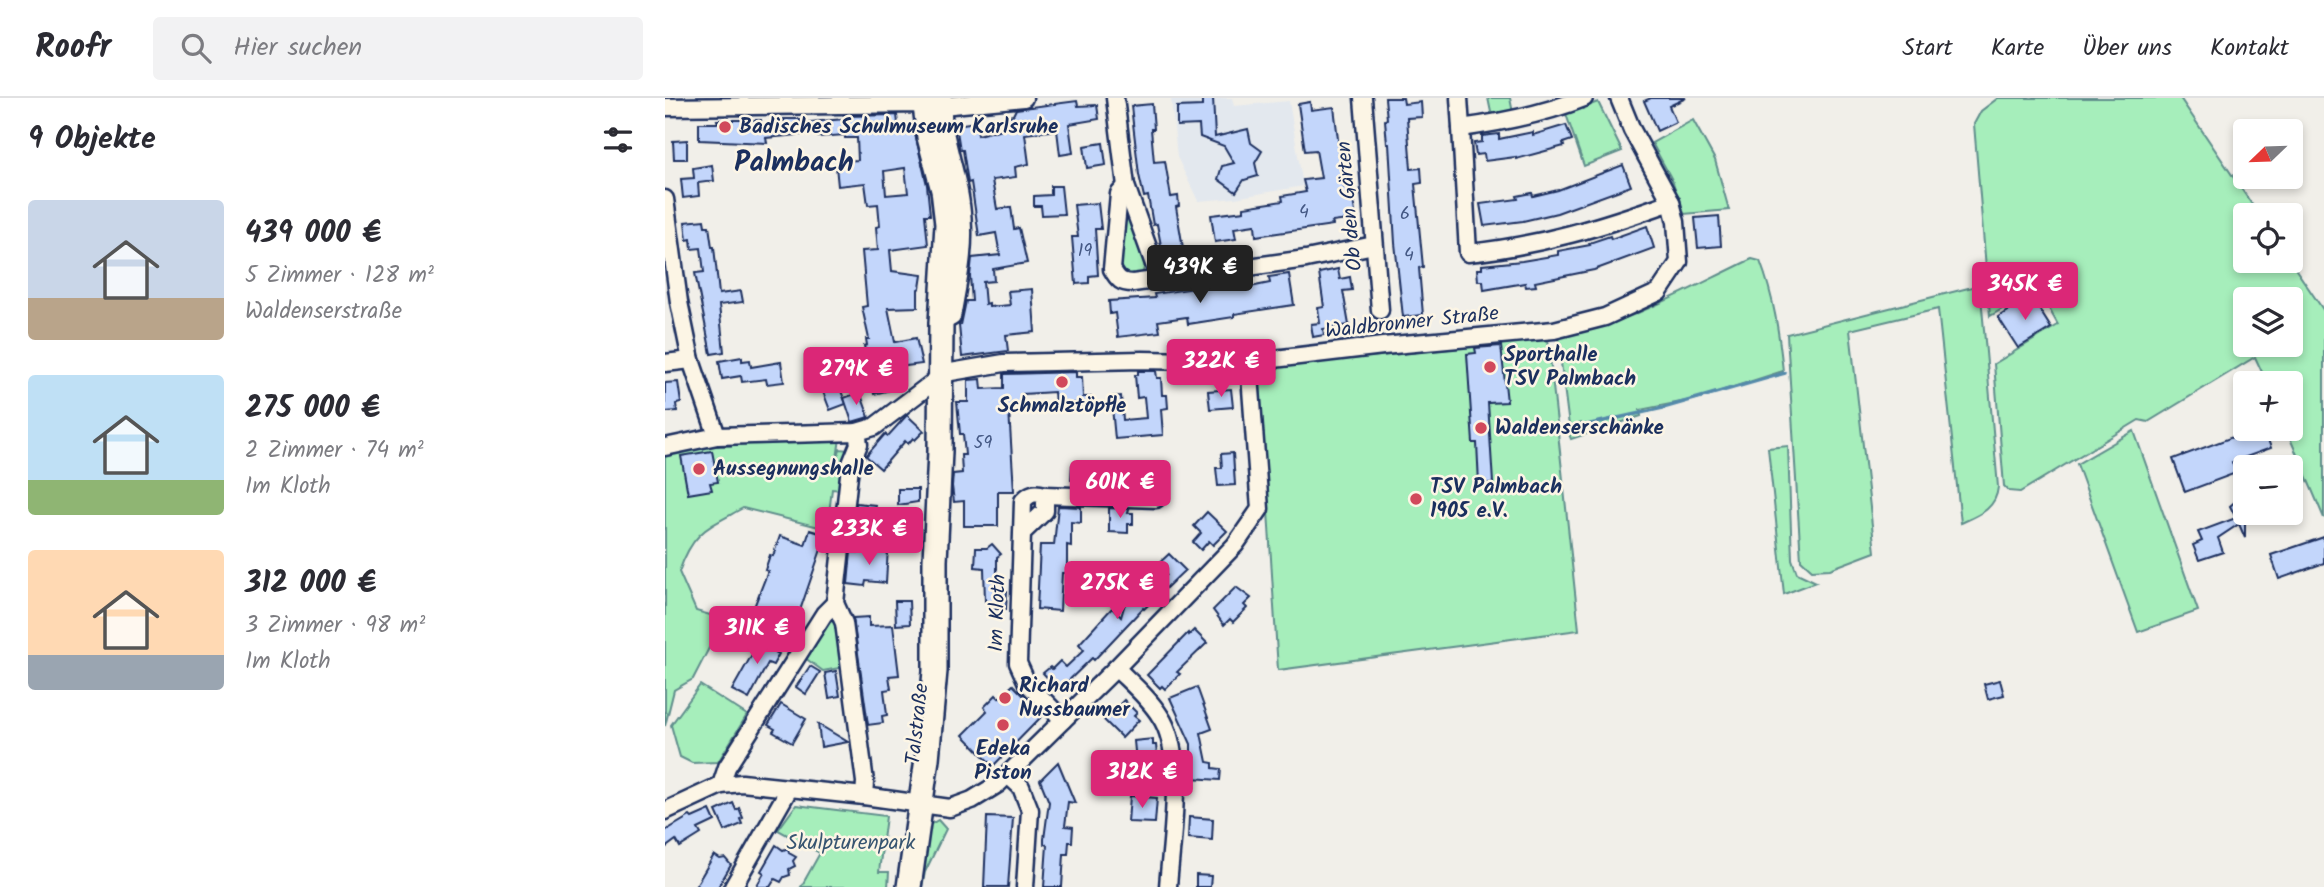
<!DOCTYPE html>
<html lang="de">
<meta charset="utf-8">
<style>
:root{--surface:#fff;--page:#f2f2f3;--text:#2b2b33;--muted:#7c7c81;--line:#e1e1e2;--accent:#db2777}
body{margin:0;font-family:Kalam,sans-serif;background:var(--page);color:var(--text);height:100vh;display:flex;flex-direction:column;font-size:26px;white-space:nowrap}
*{box-sizing:border-box;margin:0}
p{font-size:23px;color:var(--muted)}
.icon{flex:none;width:38px;height:38px;fill:none;stroke:currentColor;stroke-width:2;stroke-linecap:round;stroke-linejoin:round}
.map{position:relative;flex:1;overflow:hidden}
.details{display:flex;flex-direction:column;background:var(--surface);width:665px}
.details>*{flex:none}
.needle{width:46px;rotate:247deg}
.fabs{position:absolute;left:1568px;top:21px;display:grid;gap:14px}
.fabs a{display:grid;place-items:center;width:70px;height:70px;border-radius:7px;background:var(--surface);box-shadow:0 4px 10px #0003;font-size:35px}
.price{position:absolute;translate:-50% -60px;padding:0 16px;border-radius:7px;background:var(--accent);color:#fff;font-size:23px;line-height:46px;filter:drop-shadow(0 2px 4px #0008)}
.price::after{content:'';position:absolute;left:50%;top:42px;width:21px;height:16px;margin-left:-10px;background:inherit;clip-path:polygon(0 0,100% 0,50% 100%)}
.price.current{background:#222;color:#fff}
ul{padding:0;list-style:none}
li{display:flex;align-items:center;gap:21px;height:175px;padding:0 28px}
li span{display:grid;place-items:center;flex:none;width:196px;height:140px;border-radius:7px;color:#555}
li>.icon{margin-inline-start:auto}
span .icon{width:84px;height:84px;fill:#fffc;stroke-width:1}
li b{font-size:30px}
h2{display:flex;justify-content:space-between;align-items:center;height:84px;padding:0 28px;font-size:30px}
header{display:flex;align-items:center;gap:42px;box-sizing:border-box;height:98px;padding:0 35px;background:var(--surface);border-bottom:2px solid var(--line)}
header strong{font-size:33px}
nav{display:flex;gap:38px;margin-inline-start:auto;font-size:24px}
.search{width:490px;height:63px;background:var(--page);display:flex;align-items:center;gap:18px;box-sizing:border-box;padding:0 24px;border-radius:7px;color:var(--muted);font-size:26px}
main{display:flex;flex:1;min-height:0}
.map>svg:first-child{display:block}
</style>
<header>
<strong>Roofr</strong>
<div class="search"><svg class="icon" aria-label="search" viewBox="0 0 24 24"><circle cx="10" cy="10" r="6"/><path d="M15 15l6 6"/></svg>Hier suchen</div>
<nav><a>Start</a><a>Karte</a><a>Über uns</a><a>Kontakt</a></nav>
</header>
<main>
<section class="details">
<h2>9 Objekte<svg class="icon" aria-label="filters" viewBox="0 0 24 24"><path d="M4 7h16M4 17h16"/><circle cx="9" cy="7" r="2"/><circle cx="15" cy="17" r="2"/></svg></h2>
<ul>
<li><span style="background:linear-gradient(#c9d6e8 70%,#b9a48a 0)"><svg class="icon" aria-label="home" viewBox="0 0 24 24"><path d="M3 11l9-7 9 7M6 9v11h12V9"/></svg></span><div><b>439 000 €</b><p>5 Zimmer · 128 m²</p><p>Waldenserstraße</p></div></li>
<li><span style="background:linear-gradient(#bfe0f5 75%,#8fb573 0)"><svg class="icon" aria-label="home" viewBox="0 0 24 24"><path d="M3 11l9-7 9 7M6 9v11h12V9"/></svg></span><div><b>275 000 €</b><p>2 Zimmer · 74 m²</p><p>Im Kloth</p></div></li>
<li><span style="background:linear-gradient(#ffd9b3 75%,#9aa5b1 0)"><svg class="icon" aria-label="home" viewBox="0 0 24 24"><path d="M3 11l9-7 9 7M6 9v11h12V9"/></svg></span><div><b>312 000 €</b><p>3 Zimmer · 98 m²</p><p>Im Kloth</p></div></li>
</ul>
</section>
<div class="map">
<svg width="1659" height="789" viewBox="0 0 1659 789">
<rect width="100%" height="100%" fill="#f1efe9"/>
<filter id="ink" filterUnits="userSpaceOnUse"><feTurbulence type="fractalNoise" baseFrequency=".0143" numOctaves="2"/><feDisplacementMap in="SourceGraphic" scale="14" xChannelSelector="R" yChannelSelector="G"/><feConvolveMatrix kernelMatrix="1 2 1 2 8 2 1 2 1" color-interpolation-filters="sRGB"/></filter>
<g filter="url(#ink)">
<!-- built -->
<path fill="#e3e8ee" d="M506,0H567L569,8L624,3L638,88L570,100L533,103L512,59Z"/>
<!-- green -->
<g fill="#a6eebb" stroke="#608e8c" stroke-width="2" fill-rule="evenodd">
<path d="M823,0H845L848,15L827,19Z"/>
<path d="M1333,0H1515L1594,117H1580V163H1625L1659,213V420L1621,331H1626V285H1602L1590,259L1483,324L1474,322L1355,394L1344,393L1339,388L1329,266L1393,227L1375,194L1368,188L1362,192L1365,195L1325,218L1309,26L1316,13ZM1580,201H1626V247H1580Z"/>
<path d="M933,4L957,53L919,68L901,16Z"/>
<path d="M1028,22L1050,62L1064,112L1019,116L1007,82L987,45Z"/>
<path d="M460,108L481,163L477,177L456,178L453,160Z"/>
<path d="M1087,161L1095,163C1109,199 1114,235 1118,273L1031,301L975,312L976,318L906,341L904,336L916,333V325L904,328L893,241L895,237C957,230 1029,188 1087,161Z"/>
<path d="M1315,187L1333,389C1331,411 1314,417 1296,425L1273,211L1185,232L1210,454L1165,471L1147,472L1136,462L1122,236Z"/>
<path d="M883,241L914,532L613,572L594,270Z"/>
<path d="M1469,333L1533,513L1473,534L1412,366Z"/>
<path d="M175,340L172,361L175,351L184,352L176,392L167,391L162,431L78,410C42,430 28,433 14,474L31,513L59,521L28,581L9,592L0,628V353L45,343L46,348H66V344Z"/>
<path d="M1123,348L1127,461L1132,475L1151,484L1119,496L1103,350Z"/>
<path d="M164,522L173,527L180,569L158,573L140,560Z"/>
<path d="M35,587L82,617L53,664L27,665L15,659L6,627Z"/>
<path d="M131,707L221,718L214,774H224L223,789H136L155,755L113,732Z"/>
<path d="M273,722L281,731L260,774L257,789H247L263,728Z"/>
</g>
<g fill="none" stroke-linecap="round" stroke-linejoin="round">
<!-- stream -->
<path stroke="#558aaa" stroke-width="3.5" d="M912,329L998,310L1120,275"/>
</g>
<!-- building -->
<g fill="#c3d6fb" stroke="#1b2f5e" stroke-width="2" fill-rule="evenodd">
<path d="M537,0H548L550,39L583,31L586,45L597,53L590,65L593,78L579,82L571,94L553,81L557,68L569,65L559,48L535,39L534,27L512,28V9L537,8Z"/>
<path d="M720,0H738L739,6L756,4L757,19L742,20L746,71L756,70L757,85L750,86L758,169L754,170L758,217L738,219L730,145L724,46H722L720,22L722,21Z"/>
<path d="M986,0H1021L1004,8L1011,24L992,33L979,3Z"/>
<path d="M412,3L413,8L432,7L434,21L404,26L408,55L395,57L392,32L360,36L364,66L350,69L351,79L327,82L332,111L346,109L349,131L354,130L362,165L328,171L329,183L318,184L320,206L324,205V209L345,207L343,193L367,191L370,234L341,237L343,253L297,259L294,227H296L301,203H307L305,178L307,160L335,157L331,135L314,138L306,84L303,85L298,52H295L291,27L311,24L313,37L345,29L343,18L348,17L351,11Z"/>
<path d="M645,4L646,12L669,9L679,89L686,88L691,121L667,124L668,127L591,138L590,127L569,130L571,141L550,144L546,117L579,113V109L618,103L617,98L641,94L638,82L656,80L651,52L640,53L633,6Z"/>
<path d="M487,6L489,31H486L489,64L500,63L506,99L513,98L514,108L511,109L518,150L497,153L492,126L488,127L483,98L479,99L474,77L466,8Z"/>
<path d="M232,17L234,34L247,30L250,36L262,87L265,117H260L263,147L225,152L227,173L257,177L255,190L253,191V209L223,210L230,244L251,240L257,266L226,270V278L222,279L225,292L209,296L199,248L202,247L201,241H204L197,209L202,208L197,153L213,152L211,129L215,128L213,106L203,107L200,85L173,88L171,68L178,67V63L193,62L192,40H180V37L153,39V35L101,40L102,45L34,42V25H53L52,22H96V28H119V21H135V25L179,21V18ZM240,70L243,95L221,97L219,73Z"/>
<path d="M901,27L907,42L898,45L899,48L851,61V59L820,63L819,56L811,57L809,45L817,44V38L834,36V41L868,34V37Z"/>
<path d="M22,42V61H9L8,43Z"/>
<path d="M438,45L441,67L422,70L419,48Z"/>
<path d="M47,67L49,83L33,85L34,98L18,100L16,81L29,80L28,70Z"/>
<path d="M958,67L966,88L892,115L858,123L819,128L815,106L853,101L852,98L867,95L868,98L893,92Z"/>
<path d="M386,88H396L399,116L377,117L376,108H369V98L386,97Z"/>
<path d="M433,105L436,131H430L433,177L424,178V185L411,186L407,139H413L409,107Z"/>
<path d="M1054,118L1056,148L1033,150L1030,120Z"/>
<path d="M39,122L40,128H44L47,149H49L54,196L76,193L78,204L54,207L59,254L46,256L30,175L39,174L36,150L27,151L26,141L22,142L20,124Z"/>
<path d="M982,128L989,150L929,172L870,184L871,188L861,189L860,185L819,192L818,183H813L812,171H817V167L857,163L893,157V153L925,147L924,145L945,138L946,141Z"/>
<path d="M673,171L675,181L685,179L687,192L678,193L684,227L658,231L659,237L648,239L646,226L655,225L653,210L659,209L654,175Z"/>
<path d="M624,176L629,207L569,216V219L523,226L522,219L493,223L495,234L453,239L450,215L445,216L444,203L490,200L489,196L584,182L585,189L605,185L604,179Z"/>
<path d="M1366,198L1386,230L1353,250L1333,219Z"/>
<path d="M836,248L842,304L823,305L828,385L814,386L812,345H808L802,256L811,255L810,250Z"/>
<path d="M77,259V263L85,262L86,269L116,264L119,284L102,286L101,281L77,284L76,278L57,281L54,263Z"/>
<path d="M473,273H491L492,280H496L497,297H502L503,310L496,311L498,337L450,341L446,299L456,298L458,322L481,320L479,299L472,300L470,277H473Z"/>
<path d="M411,274V279H417L418,299H428V309L418,310L417,305L390,306L389,294L358,296L359,312H344L349,393H333V428H299V403L289,404L287,388L288,376L297,375L296,357H300L298,336H295L292,304H303V282L316,281L317,291L339,290V276Z"/>
<path d="M13,284L16,305L11,306L12,313L0,314V285Z"/>
<path d="M173,285L181,306L165,312L157,291Z"/>
<path d="M566,291L568,309L545,311L543,293Z"/>
<path d="M195,294L204,319L187,324L179,300Z"/>
<path d="M242,317L259,333L250,342L248,340L243,346L240,343L216,371L201,358L220,336L223,338Z"/>
<path d="M1574,331H1599L1606,350L1567,364L1571,375L1520,394L1508,361L1576,336Z"/>
<path d="M47,353L53,384L45,385L47,392L23,396L16,358Z"/>
<path d="M568,355L570,387L553,388L551,370H557L556,356Z"/>
<path d="M407,367H444L443,386H415V382H406Z"/>
<path d="M233,391H253V404L233,407Z"/>
<path d="M1580,395V417L1585,415L1586,417L1580,422V440L1574,426L1553,440L1558,454L1534,462L1528,447L1537,443L1533,434L1571,420L1565,408Z"/>
<path d="M191,405L210,407L208,430L189,429Z"/>
<path d="M393,408L416,409V425L406,424V448L402,447V475H397L395,513L372,511L375,447H389Z"/>
<path d="M444,410L464,411L463,415H468V426H463V435L444,434Z"/>
<path d="M542,414L562,433L548,447L544,443L536,452L528,444L536,435L529,428Z"/>
<path d="M145,432L161,437L131,524L102,514L98,527L84,522L103,473L100,472L105,457L108,458L115,438L140,447Z"/>
<path d="M1659,439V465L1614,481L1606,457Z"/>
<path d="M327,446L336,456L332,459V493H342L341,511H323V503H320L319,470L310,469L311,450H322Z"/>
<path d="M210,448L223,449L221,485L201,483L200,488L183,486L186,454L209,455Z"/>
<path d="M504,456L520,472L479,511L478,510L429,562L427,560L394,592L378,575L385,569L387,571L395,563L401,569L419,552L414,546L447,510L456,519L463,495L479,478L501,477L492,467Z"/>
<path d="M571,489L586,500L579,507L582,510L568,524L565,521L559,527L548,512Z"/>
<path d="M230,503H244L245,526L231,527Z"/>
<path d="M204,519V528L228,527L234,577L224,578L226,591L219,592L222,617L217,618L218,625L203,627L188,520Z"/>
<path d="M529,532L542,545L512,574L515,576L500,591L497,588L495,590L482,577L523,535L524,537Z"/>
<path d="M99,535L116,544L110,554L114,556L108,567L103,565L84,601L67,592Z"/>
<path d="M145,568L155,574L141,596L131,589Z"/>
<path d="M171,573L175,598L164,600L160,575Z"/>
<path d="M1335,582L1339,597L1323,601L1319,586Z"/>
<path d="M348,587L378,617L328,668L298,637L322,613L319,609L331,597L334,600Z"/>
<path d="M532,589L547,631L536,635L542,664L548,665V670L556,671L555,682L526,680V646L505,600Z"/>
<path d="M459,602L472,615L469,618L474,622L457,640L439,622Z"/>
<path d="M116,606L141,621L127,645L108,634L110,631L103,627Z"/>
<path d="M153,626L183,644L156,649Z"/>
<path d="M488,641V647H491L494,679H483V674H472L469,643Z"/>
<path d="M393,664L410,705L403,704L400,728L408,729L407,744H404L403,756H399L397,789H379L382,747L379,746V741L384,704L375,682Z"/>
<path d="M465,698L492,700L490,725L463,724Z"/>
<path d="M68,705L71,712L74,710L78,720L75,721L77,726L60,733L51,713Z"/>
<path d="M45,712L50,723L33,731L36,736L15,749L11,742L0,750V733L25,718L27,720Z"/>
<path d="M322,719L348,720L343,789H319Z"/>
<path d="M524,719L548,721L547,742L523,740Z"/>
<path d="M111,747L118,752L123,750L124,755L131,759L128,763L130,768L124,771L125,777L119,779L116,784L110,781L105,789H91L99,775L96,773Z"/>
<path d="M49,757L55,761L60,760L66,767L53,789H30Z"/>
<path d="M531,777L546,778L545,789H531Z"/>
</g>
<g fill="none" stroke-linecap="round" stroke-linejoin="round">
<!-- street casing -->
<g stroke="#1b2f5e" stroke-width="21">
<g id="street">
<path d="M450,0L461,88L494,180"/>
<path d="M698,0L715,212"/>
<path d="M794,0L796,30C839,24 879,16 919,0"/>
<path d="M0,9L260,6L277,8L359,0"/>
<path d="M796,30L803,155C874,148 939,128 1006,104"/>
<path d="M461,88L454,96L447,171C453,182 456,185 468,185L641,161L709,147"/>
<path d="M0,101L14,204L26,262L52,338"/>
<path d="M276,225L287,219C294,181 302,145 296,106C292,71 275,36 278,0"/>
<path d="M0,265L26,262"/>
<path d="M192,334L194,346L185,368L170,505L179,525L200,684L199,698"/>
<path d="M0,349L52,338L192,334L209,329L275,279L286,274L339,265L477,262L584,264L718,248L889,232L940,219L994,194L1014,164L1011,124L1006,104L967,32L954,0"/>
<path d="M380,397L491,401"/>
<path d="M357,435L380,413V397C370,394 365,395 358,403L353,565L362,585L398,622"/>
<path d="M451,570C466,585 484,600 495,618C521,656 506,743 503,789"/>
<path d="M343,677L356,689L365,712L360,789"/>
<path d="M56,687L62,669L159,516L170,505"/>
<path d="M0,713L56,687L77,685L199,698L285,710L307,702L333,686L451,570L570,447L595,411L584,264"/>
<path d="M68,789L124,691"/>
</g>
</g>
<!-- secondary casing -->
<g stroke="#1b2f5e" stroke-width="28">
<path id="secondary" d="M244,789L262,661L270,573V463L275,353L276,225L282,126L278,92L264,39L259,0"/>
</g>
<!-- street -->
<use href="#street" stroke="#fcf5e5" stroke-width="16"/>
<!-- secondary -->
<use href="#secondary" stroke="#fcf5e5" stroke-width="23"/>
</g>
</g>
<!-- markers -->
<g fill="#d1495b" stroke="#fcf5e5" stroke-width="2.5">
<circle cx="60" cy="29" r="7"/>
<circle cx="825" cy="269" r="7"/>
<circle cx="397" cy="284" r="7"/>
<circle cx="816" cy="330" r="7"/>
<circle cx="34" cy="371" r="7"/>
<circle cx="751" cy="401" r="7"/>
<circle cx="340" cy="600" r="7"/>
<circle cx="338" cy="627" r="7"/>
</g>
<g text-anchor="middle" dominant-baseline="central" stroke-width="5" stroke-linejoin="round" paint-order="stroke">
<!-- number labels -->
<g font-size="18" fill="#455985">
<text x="639" y="114">4</text>
<text x="740" y="116">6</text>
<text x="420" y="153">19</text>
<text x="744" y="157">4</text>
<text x="318" y="345">59</text>
</g>
<!-- poi labels -->
<g font-size="21" font-weight="bold" fill="#1b2f5e" stroke="#fcf5e5" text-anchor="start">
<text x="74" y="29">Badisches Schulmuseum Karlsruhe</text>
<text x="839" y="257">Sporthalle<tspan x="839" dy="24">TSV Palmbach</tspan></text>
<text x="397" y="308" text-anchor="middle">Schmalztöpfle</text>
<text x="830" y="330">Waldenserschänke</text>
<text x="48" y="371">Aussegnungshalle</text>
<text x="765" y="389">TSV Palmbach<tspan x="765" dy="24">1905 e.V.</tspan></text>
<text x="354" y="588">Richard<tspan x="354" dy="24">Nussbaumer</tspan></text>
<text x="338" y="651" text-anchor="middle">Edeka<tspan x="338" dy="24">Piston</tspan></text>
</g>
<!-- street labels -->
<g font-size="21" fill="#1b2f5e" stroke="#fcf5e5">
<text transform="translate(685 108) rotate(-95)">Ob den Gärten</text>
<text transform="translate(747 225) rotate(-6)">Waldbronner Straße</text>
<text transform="translate(333 515) rotate(-88)">Im Kloth</text>
<text transform="translate(253 626) rotate(-84)">Talstraße</text>
</g>
<!-- park labels -->
<g font-size="21" fill="#375571" stroke="#fcf5e5">
<text x="186" y="745">Skulpturenpark</text>
</g>
<!-- district labels -->
<g font-size="28" font-weight="bold" fill="#1b2f5e" stroke="#fcf5e5">
<text x="129" y="65">Palmbach</text>
</g>
</g>
</svg>
<div class="fabs">
<a><svg class="needle" viewBox="-14 -14 28 28"><path d="M0-13l5 13h-10z" fill="#e53935"/><path d="M0 13l5-13h-10z" fill="#7c7c81"/></svg></a>
<a><svg class="icon" aria-label="locate" viewBox="0 0 24 24"><circle cx="12" cy="12" r="6"/><path d="M12 2v4M12 18v4M2 12h4M18 12h4"/></svg></a>
<a><svg class="icon" aria-label="layers" viewBox="0 0 24 24"><path d="M12 4l9 5-9 5-9-5zM3 14l9 5 9-5"/></svg></a>
<a>+</a>
<a>−</a>
</div>
<b class="price current" style="left:535px;top:207px">439K €</b>
<b class="price" style="left:1360px;top:224px">345K €</b>
<b class="price" style="left:556px;top:301px">322K €</b>
<b class="price" style="left:191px;top:309px">279K €</b>
<b class="price" style="left:455px;top:422px">601K €</b>
<b class="price" style="left:204px;top:469px">233K €</b>
<b class="price" style="left:452px;top:523px">275K €</b>
<b class="price" style="left:92px;top:568px">311K €</b>
<b class="price" style="left:477px;top:712px">312K €</b>
</div>
</main>
